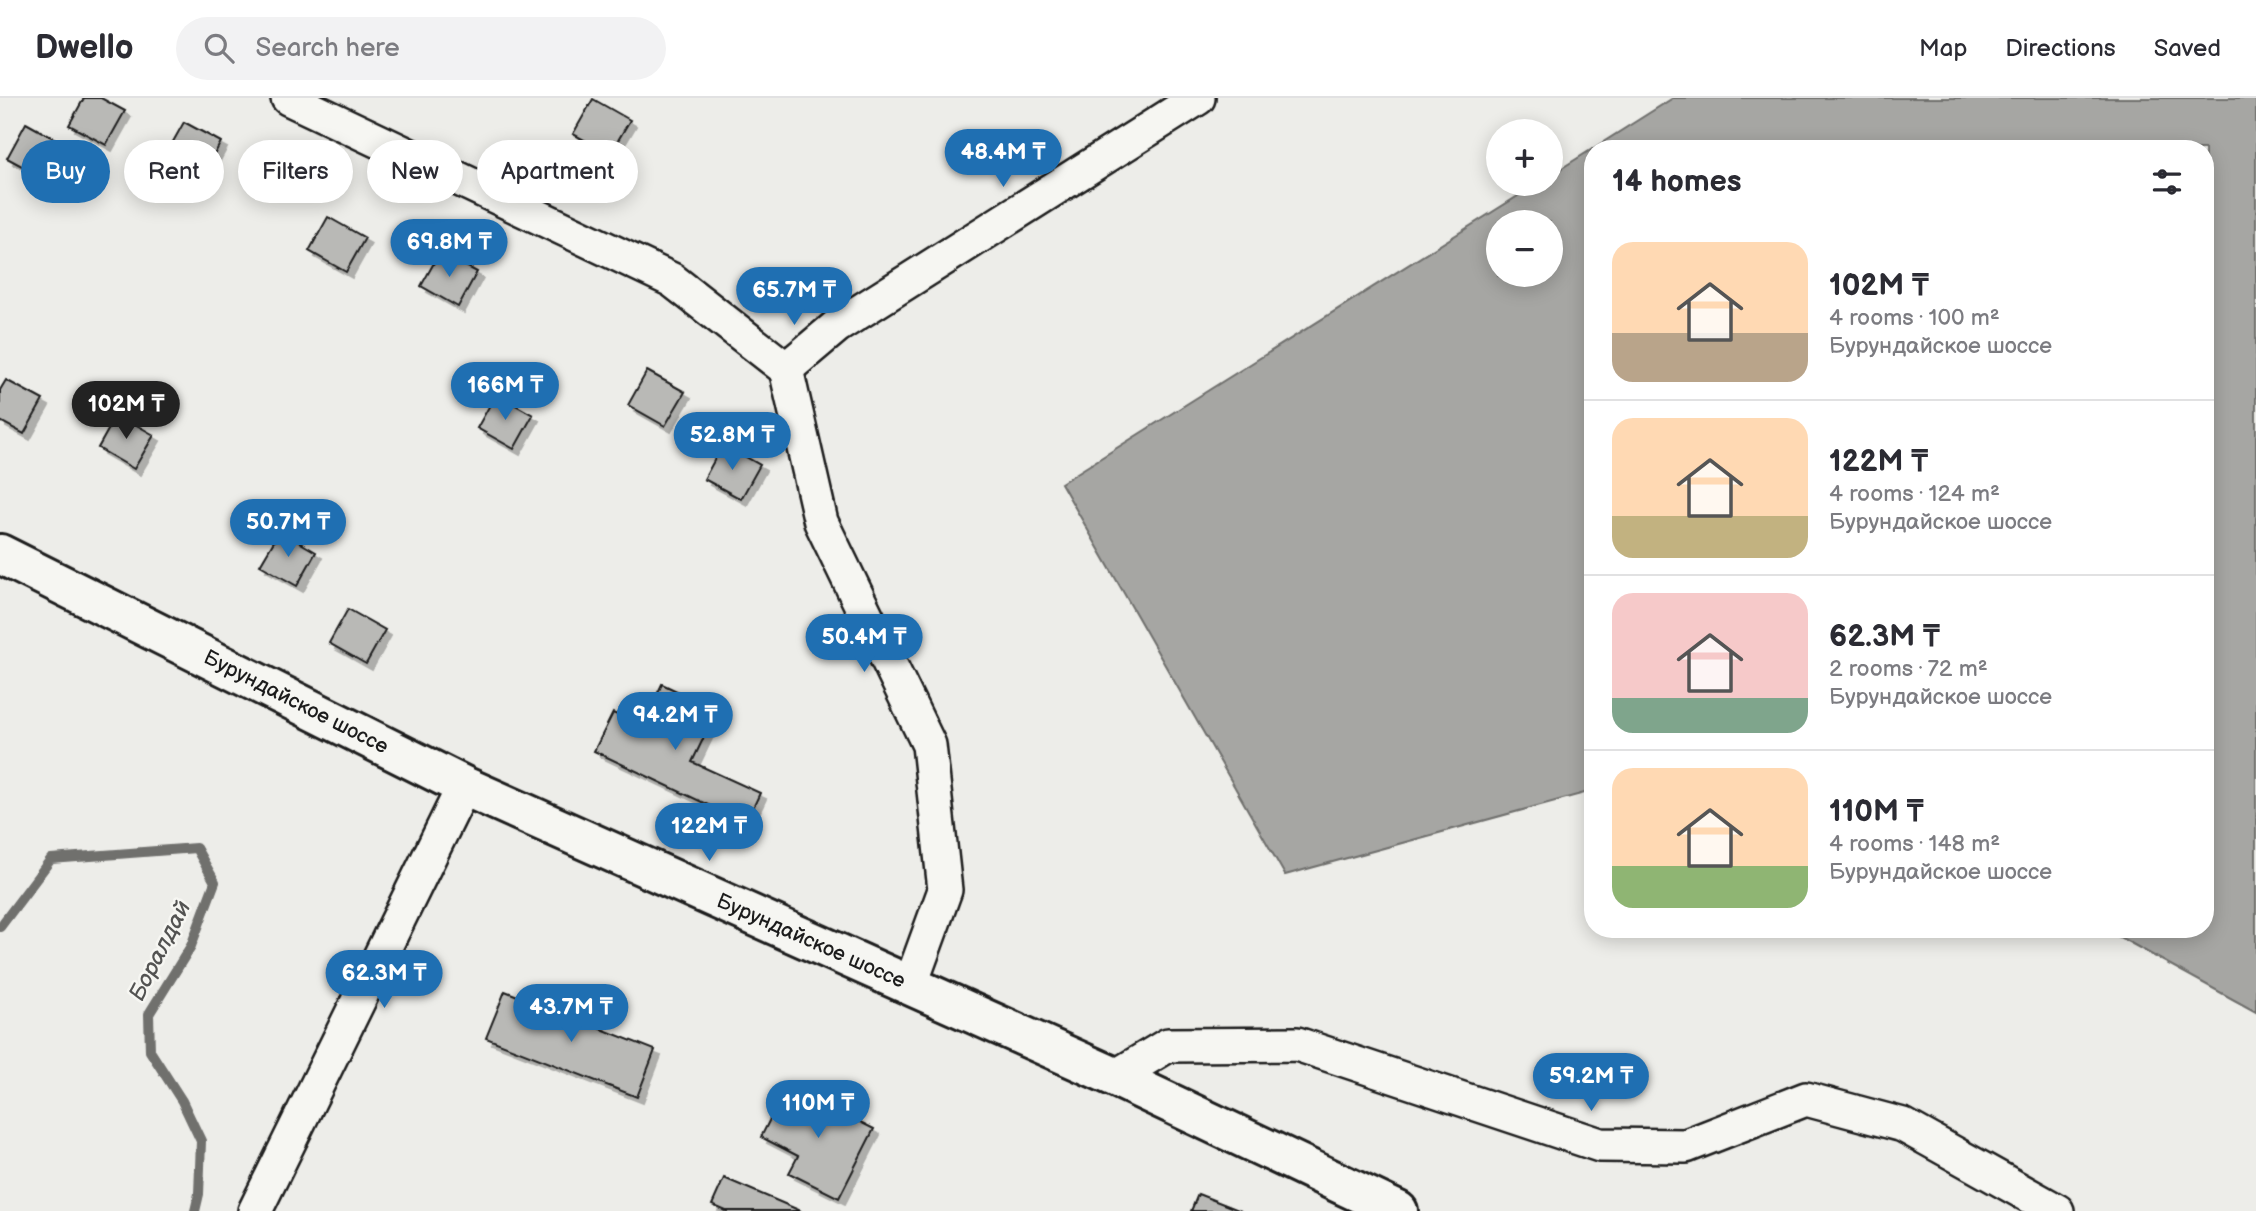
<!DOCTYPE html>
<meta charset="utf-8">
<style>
:root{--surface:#fff;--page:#f2f2f3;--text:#2b2b33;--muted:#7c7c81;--line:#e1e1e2;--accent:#1f6fb2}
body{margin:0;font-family:"Balsamiq Sans",sans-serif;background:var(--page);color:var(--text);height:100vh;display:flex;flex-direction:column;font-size:26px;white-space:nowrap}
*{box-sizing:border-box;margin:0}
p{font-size:23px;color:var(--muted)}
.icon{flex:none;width:38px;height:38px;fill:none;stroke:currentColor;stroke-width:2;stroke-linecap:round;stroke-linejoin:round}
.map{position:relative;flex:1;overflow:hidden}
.panel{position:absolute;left:1584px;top:42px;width:630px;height:798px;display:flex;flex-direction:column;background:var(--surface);border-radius:28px;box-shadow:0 4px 18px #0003}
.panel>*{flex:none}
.guide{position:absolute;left:21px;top:42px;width:665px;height:63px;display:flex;gap:14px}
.fabs{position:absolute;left:1486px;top:21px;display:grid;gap:14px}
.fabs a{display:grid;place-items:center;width:77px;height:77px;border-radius:50%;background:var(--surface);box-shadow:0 4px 18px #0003;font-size:35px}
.price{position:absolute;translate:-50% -60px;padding:0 16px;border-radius:24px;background:var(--accent);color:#fff;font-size:23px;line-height:46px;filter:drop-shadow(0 2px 4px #0008)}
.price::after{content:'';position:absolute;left:50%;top:42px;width:21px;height:16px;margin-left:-10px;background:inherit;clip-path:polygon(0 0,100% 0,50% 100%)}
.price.active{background:#222;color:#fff}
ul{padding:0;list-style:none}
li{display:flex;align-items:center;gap:21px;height:175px;padding:0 28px}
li+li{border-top:2px solid var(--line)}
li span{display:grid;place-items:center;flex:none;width:196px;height:140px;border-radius:21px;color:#555}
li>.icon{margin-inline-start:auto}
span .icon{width:84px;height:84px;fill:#fffc;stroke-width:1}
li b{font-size:30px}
h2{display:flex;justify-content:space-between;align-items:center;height:84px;padding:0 28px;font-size:30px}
.chip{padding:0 24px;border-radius:32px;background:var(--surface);box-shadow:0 4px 18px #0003;font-size:24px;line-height:63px}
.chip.active{background:var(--accent);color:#fff}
header{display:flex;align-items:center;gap:42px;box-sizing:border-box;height:98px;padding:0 35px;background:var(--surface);border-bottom:2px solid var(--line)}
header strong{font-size:33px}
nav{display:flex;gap:38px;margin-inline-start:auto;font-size:24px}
.search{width:490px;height:63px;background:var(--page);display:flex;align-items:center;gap:18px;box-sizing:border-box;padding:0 24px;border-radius:38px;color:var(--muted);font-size:26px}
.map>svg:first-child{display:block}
</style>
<header>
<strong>Dwello</strong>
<div class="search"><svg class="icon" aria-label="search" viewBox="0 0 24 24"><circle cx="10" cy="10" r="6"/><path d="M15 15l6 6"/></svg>Search here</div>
<nav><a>Map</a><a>Directions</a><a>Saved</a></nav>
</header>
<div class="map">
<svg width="2256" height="1113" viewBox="0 0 2256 1113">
<defs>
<filter id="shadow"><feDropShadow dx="6" dy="6" stdDeviation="0" flood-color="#0004"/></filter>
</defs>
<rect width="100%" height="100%" fill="#edede9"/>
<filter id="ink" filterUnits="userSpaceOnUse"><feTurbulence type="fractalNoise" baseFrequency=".0143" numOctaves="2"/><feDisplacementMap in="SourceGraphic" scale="14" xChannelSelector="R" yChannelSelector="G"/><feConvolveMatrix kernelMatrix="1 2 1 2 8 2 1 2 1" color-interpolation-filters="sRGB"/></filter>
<g filter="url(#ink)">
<!-- water -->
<path fill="#a6a6a3" stroke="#6f6f6d" stroke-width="2" fill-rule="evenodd" d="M1673,0H2256V914L2105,831H2205V51H1592V693L1285,777L1061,385L1537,86H1550L1551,77ZM1498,124H1550V177H1498Z"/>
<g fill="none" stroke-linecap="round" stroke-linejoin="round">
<!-- stream -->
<path stroke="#6f6f6d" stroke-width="10" d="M0,829L51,761L196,750L215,784L191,848L149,916L150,953L182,1003L201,1043L199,1096L195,1113"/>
</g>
<!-- building -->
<g fill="#b9b9b6" stroke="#1c1c1c" stroke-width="2" filter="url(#shadow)">
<path d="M84,0H101L125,13L106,47L69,27Z"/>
<path d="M593,1L630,22L610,56L573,36Z"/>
<path d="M184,24L221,44L202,79L165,58Z"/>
<path d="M26,25L64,46L44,80L7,60Z"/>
<path d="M328,119L365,140L346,174L309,153Z"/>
<path d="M440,154L477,174L458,209L421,188Z"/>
<path d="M647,273L685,294L665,328L628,307Z"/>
<path d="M6,282L43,302L24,336L0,323V292Z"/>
<path d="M496,296L533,317L514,351L477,330Z"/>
<path d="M117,316L154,337L134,371L98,350Z"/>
<path d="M723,346L760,367L741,401L704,381Z"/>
<path d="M280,433L316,454L297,488L260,467Z"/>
<path d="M348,511L385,532L366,566L329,545Z"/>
<path d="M662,586L717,612L692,664L760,695L746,725L594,653L613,615L642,628Z"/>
<path d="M505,893L655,952L637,999L486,940Z"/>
<path d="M787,987L874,1031L839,1100L789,1075L798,1058L761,1039Z"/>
<path d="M724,1080L801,1113H726L712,1107Z"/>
<path d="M1198,1096L1241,1113H1191Z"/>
</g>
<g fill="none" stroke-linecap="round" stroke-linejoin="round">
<!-- minor casing -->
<g stroke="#1c1c1c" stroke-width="38">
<g id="minor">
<path d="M288,0L672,182L786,271"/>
<path d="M786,271L821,424L929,647L945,792L910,888"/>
<path d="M786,271L837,228L1198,0"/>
<path d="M1115,979L1168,947L1297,946L1600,1047L1686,1048L1806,1001L1903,1027L2057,1113"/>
<path d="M255,1113L464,688"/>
</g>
</g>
<!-- secondary casing -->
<g stroke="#1c1c1c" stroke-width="44">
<path id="secondary" d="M0,456L464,688L1115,979L1398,1113"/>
</g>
<!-- minor -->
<use href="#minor" stroke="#f6f6f2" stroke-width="33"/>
<!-- secondary -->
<use href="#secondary" stroke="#f6f6f2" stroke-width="38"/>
</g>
</g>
<g text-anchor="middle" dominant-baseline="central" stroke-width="5" stroke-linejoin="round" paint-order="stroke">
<!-- street labels -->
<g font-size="21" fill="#1c1c1c" stroke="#f6f6f2">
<text transform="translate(296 604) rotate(27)">Бурундайское шоссе</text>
<text transform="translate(811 843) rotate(24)">Бурундайское шоссе</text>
</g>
<!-- water labels -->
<g font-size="23" font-style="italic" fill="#535352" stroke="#f6f6f2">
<text transform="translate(160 853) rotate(-63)">Боралдай</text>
</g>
</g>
</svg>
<div class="fabs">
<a>+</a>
<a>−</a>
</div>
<b class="price" style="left:1003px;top:91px">48.4M ₸</b>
<b class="price" style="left:449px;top:181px">69.8M ₸</b>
<b class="price" style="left:794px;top:229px">65.7M ₸</b>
<b class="price" style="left:505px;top:324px">166M ₸</b>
<b class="price active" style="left:126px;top:343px">102M ₸</b>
<b class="price" style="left:732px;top:374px">52.8M ₸</b>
<b class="price" style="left:288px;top:461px">50.7M ₸</b>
<b class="price" style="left:864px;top:576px">50.4M ₸</b>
<b class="price" style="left:675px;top:654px">94.2M ₸</b>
<b class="price" style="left:709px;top:765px">122M ₸</b>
<b class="price" style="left:384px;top:912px">62.3M ₸</b>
<b class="price" style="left:571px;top:946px">43.7M ₸</b>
<b class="price" style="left:1591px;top:1015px">59.2M ₸</b>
<b class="price" style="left:818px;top:1042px">110M ₸</b>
<div class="guide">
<a class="chip active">Buy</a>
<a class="chip">Rent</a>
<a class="chip">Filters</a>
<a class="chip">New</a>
<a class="chip">Apartment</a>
</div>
<section class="panel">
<h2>14 homes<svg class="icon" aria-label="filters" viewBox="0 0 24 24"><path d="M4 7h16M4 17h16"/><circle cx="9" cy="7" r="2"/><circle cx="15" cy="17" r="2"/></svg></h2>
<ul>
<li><span style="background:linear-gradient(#ffd9b3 65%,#b9a48a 0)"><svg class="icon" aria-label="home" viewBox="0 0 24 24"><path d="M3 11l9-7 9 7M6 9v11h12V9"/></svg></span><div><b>102M ₸</b><p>4 rooms · 100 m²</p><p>Бурундайское шоссе</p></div></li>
<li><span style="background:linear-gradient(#ffd9b3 70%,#c2b280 0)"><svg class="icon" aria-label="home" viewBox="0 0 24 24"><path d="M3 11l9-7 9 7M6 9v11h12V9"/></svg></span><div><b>122M ₸</b><p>4 rooms · 124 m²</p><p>Бурундайское шоссе</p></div></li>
<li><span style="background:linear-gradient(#f6c9c9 75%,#7fa58c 0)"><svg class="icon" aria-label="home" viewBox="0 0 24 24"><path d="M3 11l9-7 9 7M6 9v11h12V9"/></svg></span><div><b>62.3M ₸</b><p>2 rooms · 72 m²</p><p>Бурундайское шоссе</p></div></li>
<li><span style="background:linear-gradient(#ffd9b3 70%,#8fb573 0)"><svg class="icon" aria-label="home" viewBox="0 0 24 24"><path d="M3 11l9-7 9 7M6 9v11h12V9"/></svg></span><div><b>110M ₸</b><p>4 rooms · 148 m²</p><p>Бурундайское шоссе</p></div></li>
</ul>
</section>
</div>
